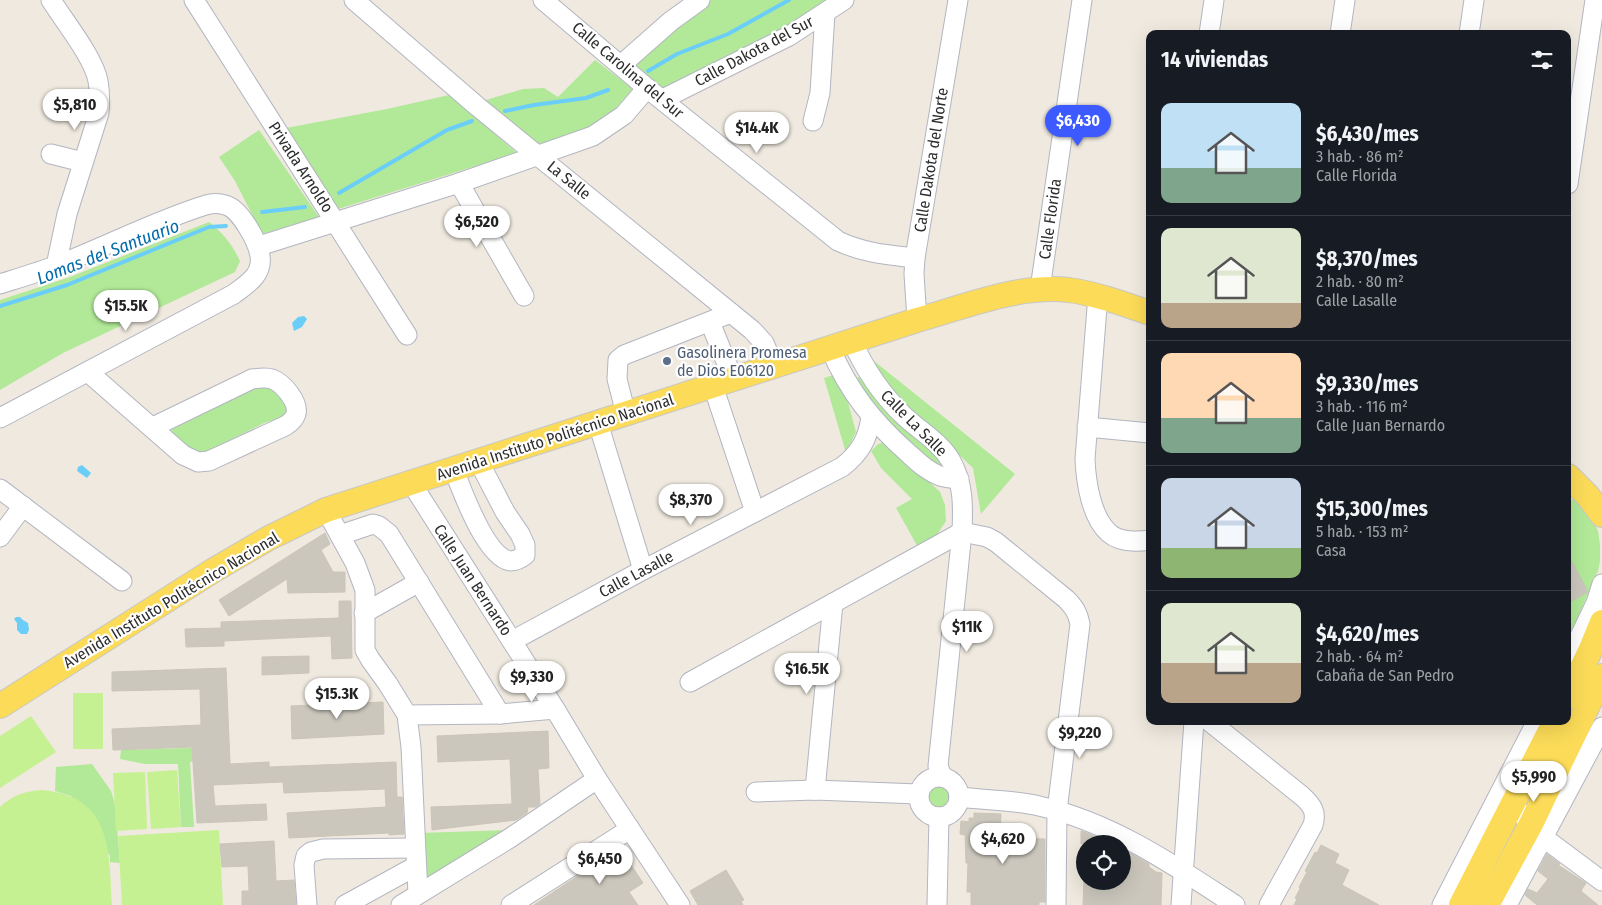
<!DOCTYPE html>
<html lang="es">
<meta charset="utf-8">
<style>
:root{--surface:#171b24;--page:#20242c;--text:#f1f3f6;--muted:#9ea1a6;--line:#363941;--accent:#3c5aff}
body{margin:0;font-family:"Fira Sans Condensed",sans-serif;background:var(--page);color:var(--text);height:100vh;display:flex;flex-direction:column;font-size:19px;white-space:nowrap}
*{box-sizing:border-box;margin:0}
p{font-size:16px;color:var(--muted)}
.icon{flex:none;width:28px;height:28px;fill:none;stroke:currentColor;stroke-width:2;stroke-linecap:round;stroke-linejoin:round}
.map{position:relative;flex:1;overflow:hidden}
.details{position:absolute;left:1146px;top:30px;width:425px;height:695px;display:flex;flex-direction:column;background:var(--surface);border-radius:10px;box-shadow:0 5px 20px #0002}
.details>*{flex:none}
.fabs{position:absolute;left:1076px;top:835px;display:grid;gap:10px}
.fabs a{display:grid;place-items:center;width:55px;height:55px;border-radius:50%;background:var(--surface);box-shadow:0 5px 20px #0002;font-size:25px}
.price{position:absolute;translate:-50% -42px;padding:0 11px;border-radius:18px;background:#fff;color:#222;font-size:16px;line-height:32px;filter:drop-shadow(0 1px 2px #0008)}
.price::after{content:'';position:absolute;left:50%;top:30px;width:15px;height:11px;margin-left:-8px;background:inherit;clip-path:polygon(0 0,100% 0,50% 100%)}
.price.active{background:var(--accent);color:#fff}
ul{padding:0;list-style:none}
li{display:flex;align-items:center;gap:15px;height:125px;padding:0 15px}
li+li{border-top:1px solid var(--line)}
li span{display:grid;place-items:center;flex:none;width:140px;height:100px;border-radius:10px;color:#555}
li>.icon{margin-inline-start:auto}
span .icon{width:60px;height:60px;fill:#fffc;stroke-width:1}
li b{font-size:21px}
h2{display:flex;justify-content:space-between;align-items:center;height:60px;padding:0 15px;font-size:21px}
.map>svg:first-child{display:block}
</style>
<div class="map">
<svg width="1602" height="905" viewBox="0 0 1602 905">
<rect width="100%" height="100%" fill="#efe9df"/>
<!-- green -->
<g fill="#b1e998">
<path d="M706,0H831L758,49L664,91L652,83L632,62Z"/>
<path d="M595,60L633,89L603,122L538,146L486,100L523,89L544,88L558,97Z"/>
<path d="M449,95L517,153L338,209L286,128L387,109Z"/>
<path d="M259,130L319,217L262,234L235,181L219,157Z"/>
<path d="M209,222C224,234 232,244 240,261L235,272L63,353L0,390V300L70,277Z"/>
<path d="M874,361L1015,474L981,514L973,468L950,446L885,393Z"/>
<path d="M837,374L843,384L856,432L846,453L824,378Z"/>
<path d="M858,377L865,378L891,416L920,436L949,464L944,469C907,458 881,416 856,388Z"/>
<path d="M256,381L271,382L290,409L284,417L264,423L208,451L193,452L172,436V421Z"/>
<path d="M887,442L940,492L945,505L946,521L936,536L919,549L896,508L912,499L881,468L871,451L878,444Z"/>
<path d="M1568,499L1578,500L1593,520L1598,531L1600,545V561L1598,571L1568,640Z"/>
<path d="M221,747L220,758L190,762L194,827H181L178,764H145L120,759L121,750Z"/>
<path d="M92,764L111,791L115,804L120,863L110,862V856L71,796L55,791L56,767Z"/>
<circle cx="939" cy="796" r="13"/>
<path d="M509,830L425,882L420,833Z"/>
</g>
<!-- pitch -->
<g fill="#c6f193">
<rect x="73" y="693" width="30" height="56"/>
<path d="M31,716L56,752L0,788V736Z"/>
<path d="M177,770L181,827L151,829L147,772Z"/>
<path d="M145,772L147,829L116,831L113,773Z"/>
<path d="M42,790C112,796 109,850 112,905H0V807C13,795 25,791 42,790Z"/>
<path d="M219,830L223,905H122L118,836Z"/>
</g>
<!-- water -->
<g fill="#6bcef8">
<path d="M304,316L307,319L302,327L294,331L292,323L298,317Z"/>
<path d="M82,465L91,473L87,478L77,471L78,467Z"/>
<path d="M16,617H20L23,620L28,623L29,630L27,634H21L17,630V623L14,619Z"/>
</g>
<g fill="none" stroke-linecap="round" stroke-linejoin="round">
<!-- stream -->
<g stroke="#6bcef8" stroke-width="4">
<path d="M648,71L677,54L728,34L789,0"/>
<path d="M505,111L534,105L586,98L608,90"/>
<path d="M339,193L447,130L472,121"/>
<path d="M262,212L305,207"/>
<path d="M0,306L67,285L209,227L226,226"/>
</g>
</g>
<!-- building -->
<g fill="#cbc7bd" stroke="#cbc5b8">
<path d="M325,533L330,544L321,550L333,572H345V592L288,593L287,579L229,616L219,600Z"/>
<path d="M1568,554L1588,592L1568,603Z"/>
<path d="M339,601H351L352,658L332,659L331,636L224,641V646L186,647L185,629L221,628V622L339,618Z"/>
<path d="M309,656V673L262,675V657Z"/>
<path d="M226,668L230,764L269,762V767L396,762L397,797H402L404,834L389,835V833L289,838L287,813L386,807L385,789L284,793L283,782L213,785L215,806L266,804L267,820L197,823L192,747L113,750L112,729L201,725L200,689L112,691V672Z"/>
<path d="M383,702L384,734L292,739L291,706Z"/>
<path d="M548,731L549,768L538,769L540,804L536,807H528L527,813L516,820L432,830L431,807L512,804L510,759L438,762L437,736Z"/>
<path d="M974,813L1001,814L1000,838L1045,839V902H1039V905H971V892H967L968,863H966L965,835L960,834L961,821L969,822V818H974Z"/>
<path d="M1081,831L1087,833L1110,844H1081Z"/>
<path d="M274,841L276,881L294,880L296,905H242V891H249L248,866L222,867L220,844Z"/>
<path d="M1321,845L1339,854L1335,863L1349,870L1342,885L1379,905H1294L1297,899L1295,898L1300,889L1299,887L1307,872L1305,871L1315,852L1317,853Z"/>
<path d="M620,848L643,883L629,892L638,905H534Z"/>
<path d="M1124,852H1128L1149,864V867L1156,872L1162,873L1161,905H1083L1084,881H1124Z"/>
<path d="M1547,854L1560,864L1558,865L1586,883L1581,891L1598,905H1537L1525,895L1528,889L1537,893L1548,879L1538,871Z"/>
<path d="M726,870L744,900L741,901L743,905H698L690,891Z"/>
</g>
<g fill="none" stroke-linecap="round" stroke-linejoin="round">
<!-- minor casing -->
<g stroke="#b3b5c1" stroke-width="21">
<g id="minor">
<path d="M51,0C64,21 94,58 98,81C100,92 100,102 99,113L67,214L56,266"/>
<path d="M194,0L407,335"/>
<path d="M354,0L478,107L752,330L764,343L774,366"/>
<path d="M543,0L647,88L838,241C863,253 889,255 915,258"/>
<path d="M1209,34L1214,0"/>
<path d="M1340,34L1345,0"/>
<path d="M1469,34L1474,0"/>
<path d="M621,65L671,21L700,0"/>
<path d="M663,99L789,36L844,0"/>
<path d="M813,121L820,93L825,13"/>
<path d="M51,154L83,162"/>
<path d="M459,183L524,296"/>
<path d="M1568,184L1595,0"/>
<path d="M259,246L459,183L593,136L624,115L647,88"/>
<path d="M0,284C19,278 39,272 58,265C107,246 157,220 206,205C212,203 219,203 225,205C240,208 258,242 260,256C263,275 247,284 234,294L0,418"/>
<path d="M1040,289L1082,0"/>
<path d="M1098,295L1085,459C1086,482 1091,517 1109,533C1119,542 1137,542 1150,540"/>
<path d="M917,320L914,274L915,258L958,0"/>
<path d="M710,322L733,379"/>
<path d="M852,341C865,370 881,394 904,416C920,431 940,442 951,461C964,484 963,508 962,532L938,766L942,776"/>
<path d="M830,348C849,392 873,422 908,453C918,462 927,471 940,476C946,478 952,478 959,479"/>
<path d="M88,372L183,455L198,462L209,461L285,426C290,423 294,420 296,414C299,402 283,383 272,379C266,377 259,378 252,379L153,427"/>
<path d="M713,386L755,512"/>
<path d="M626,414L617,379L618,360L624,355L731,313"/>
<path d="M598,423L643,570"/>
<path d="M1087,427L1150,433"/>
<path d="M454,470C462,491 486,557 510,561C516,561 520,559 525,555V545L520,534L505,512L479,462"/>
<path d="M412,484L555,709L597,779L680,905"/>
<path d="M0,489L122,581"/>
<path d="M326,510L355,563L365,590V650L370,659L388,684L407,715L411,747L418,894"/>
<path d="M962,532L987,537L996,542L1066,599C1074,607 1078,613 1080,624L1057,811L1056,905"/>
<path d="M340,535L373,524L379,526L389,534L500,714"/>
<path d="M0,537L23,506"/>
<path d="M364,613L419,582"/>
<path d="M512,641L643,570L842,467C860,453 868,439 871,417"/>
<path d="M1568,661L1596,603L1602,584"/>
<path d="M690,682L962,532"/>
<path d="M407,715L500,714L555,709"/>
<path d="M1209,721L1302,796C1312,805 1317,812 1313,825L1269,905"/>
<circle cx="939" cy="797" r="20"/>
<path d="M815,790L833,603"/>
<path d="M756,792L815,790L918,794"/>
<path d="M959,797C984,800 1015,800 1039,806C1111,822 1174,865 1235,905"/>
<path d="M1513,805L1544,838L1602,881"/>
<path d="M307,905L304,865L306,856L311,852L323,849L415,848"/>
<path d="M345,905L416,866"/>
<path d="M401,905L510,838L597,779"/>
<path d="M511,905L630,829"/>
<path d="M937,905L939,817"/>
<path d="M1181,905L1194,721"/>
<path d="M1442,905L1537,721"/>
<path d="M1507,905L1602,727"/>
</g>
</g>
<!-- major casing -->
<g stroke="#c8c8c8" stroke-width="26">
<g id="major">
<path d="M1568,476L1588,496L1602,515"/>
<path d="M1568,697L1591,649L1602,622"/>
<path d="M0,706L214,570L269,538L326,510L917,320C964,307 1019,284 1069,290C1097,294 1124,304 1150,313"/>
<path d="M1461,905L1555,721"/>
<path d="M1487,905L1531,824L1602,676"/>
</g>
</g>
<!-- minor -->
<use href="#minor" stroke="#fff" stroke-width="19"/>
<!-- major -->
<use href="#major" stroke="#fbdb58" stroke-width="24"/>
</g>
<!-- markers -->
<circle fill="#5c6f8a" stroke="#fff" stroke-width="2" cx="667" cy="361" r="5"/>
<g text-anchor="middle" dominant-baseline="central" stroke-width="4.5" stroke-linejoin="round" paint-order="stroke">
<!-- street labels -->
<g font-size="16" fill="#2d2d2d" stroke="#fff">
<text transform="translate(754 51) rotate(-28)">Calle Dakota del Sur</text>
<text transform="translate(628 70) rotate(40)">Calle Carolina del Sur</text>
<text transform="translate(931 160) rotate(-81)">Calle Dakota del Norte</text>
<text transform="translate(301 167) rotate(57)">Privada Arnoldo</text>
<text transform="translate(569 180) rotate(39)">La Salle</text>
<text transform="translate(1050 219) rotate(-82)">Calle Florida</text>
<text transform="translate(914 423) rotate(45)">Calle La Salle</text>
<text transform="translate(555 437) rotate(-18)">Avenida Instituto Politécnico Nacional</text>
<text transform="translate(636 574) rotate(-28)">Calle Lasalle</text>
<text transform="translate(473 580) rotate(57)">Calle Juan Bernardo</text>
<text transform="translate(171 600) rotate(-31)">Avenida Instituto Politécnico Nacional</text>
</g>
<!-- service labels -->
<g font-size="16" fill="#4e5e75" stroke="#fff" text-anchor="start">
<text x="677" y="352">Gasolinera Promesa<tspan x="677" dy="18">de Dios E06120</tspan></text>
</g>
<!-- water labels -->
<g font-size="18" font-style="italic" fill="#036bab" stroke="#fff">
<text transform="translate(108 252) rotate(-21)">Lomas del Santuario</text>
</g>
</g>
</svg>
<div class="fabs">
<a><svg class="icon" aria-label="locate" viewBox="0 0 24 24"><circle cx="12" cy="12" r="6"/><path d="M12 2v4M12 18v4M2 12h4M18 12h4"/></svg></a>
</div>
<b class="price" style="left:75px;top:131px">$5,810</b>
<b class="price active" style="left:1078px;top:147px">$6,430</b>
<b class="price" style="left:757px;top:154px">$14.4K</b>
<b class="price" style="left:477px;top:248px">$6,520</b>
<b class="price" style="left:126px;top:332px">$15.5K</b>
<b class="price" style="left:691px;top:526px">$8,370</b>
<b class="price" style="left:967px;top:653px">$11K</b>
<b class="price" style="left:807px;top:695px">$16.5K</b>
<b class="price" style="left:532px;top:703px">$9,330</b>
<b class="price" style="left:337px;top:720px">$15.3K</b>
<b class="price" style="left:1080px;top:759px">$9,220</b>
<b class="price" style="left:1534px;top:803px">$5,990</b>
<b class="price" style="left:1003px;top:865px">$4,620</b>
<b class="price" style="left:600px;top:885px">$6,450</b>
<section class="details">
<h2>14 viviendas<svg class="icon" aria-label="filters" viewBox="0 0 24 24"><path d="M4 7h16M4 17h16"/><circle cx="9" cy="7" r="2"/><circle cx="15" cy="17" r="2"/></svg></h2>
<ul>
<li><span style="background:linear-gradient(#bfe0f5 65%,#7fa58c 0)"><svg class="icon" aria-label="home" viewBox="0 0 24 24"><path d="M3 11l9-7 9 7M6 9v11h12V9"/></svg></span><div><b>$6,430/mes</b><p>3 hab. · 86 m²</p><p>Calle Florida</p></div></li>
<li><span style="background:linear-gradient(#dfe7d0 75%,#b9a48a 0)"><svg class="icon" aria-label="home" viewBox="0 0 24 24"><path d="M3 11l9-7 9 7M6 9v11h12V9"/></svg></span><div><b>$8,370/mes</b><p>2 hab. · 80 m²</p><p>Calle Lasalle</p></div></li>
<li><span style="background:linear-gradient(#ffd9b3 65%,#7fa58c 0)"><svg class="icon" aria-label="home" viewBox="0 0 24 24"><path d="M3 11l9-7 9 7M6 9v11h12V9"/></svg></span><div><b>$9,330/mes</b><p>3 hab. · 116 m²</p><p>Calle Juan Bernardo</p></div></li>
<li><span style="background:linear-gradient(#c9d6e8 70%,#8fb573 0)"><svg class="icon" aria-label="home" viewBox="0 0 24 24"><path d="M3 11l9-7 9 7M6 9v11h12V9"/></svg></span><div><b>$15,300/mes</b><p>5 hab. · 153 m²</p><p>Casa</p></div></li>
<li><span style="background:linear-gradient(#dfe7d0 60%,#b9a48a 0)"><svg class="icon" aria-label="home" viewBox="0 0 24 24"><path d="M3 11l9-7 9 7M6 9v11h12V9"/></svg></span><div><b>$4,620/mes</b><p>2 hab. · 64 m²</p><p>Cabaña de San Pedro</p></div></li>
</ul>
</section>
</div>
